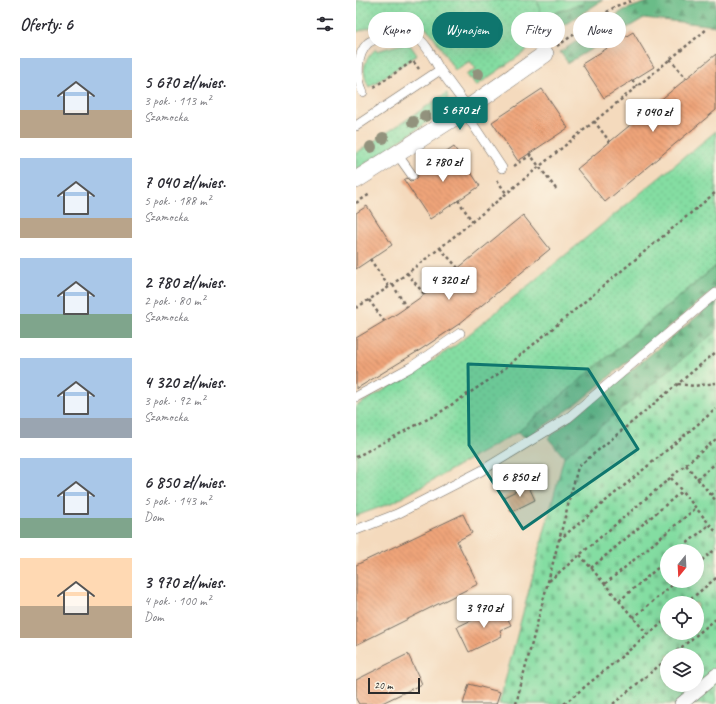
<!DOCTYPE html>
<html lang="pl">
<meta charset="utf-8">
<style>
:root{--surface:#fff;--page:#f7f7f7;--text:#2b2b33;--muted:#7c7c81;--accent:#0f766e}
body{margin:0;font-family:Caveat,sans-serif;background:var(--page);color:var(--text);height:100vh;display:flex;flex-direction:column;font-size:15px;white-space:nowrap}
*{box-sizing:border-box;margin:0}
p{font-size:13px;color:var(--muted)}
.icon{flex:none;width:22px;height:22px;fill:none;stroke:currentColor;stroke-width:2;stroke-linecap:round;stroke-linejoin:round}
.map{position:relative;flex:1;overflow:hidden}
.sheet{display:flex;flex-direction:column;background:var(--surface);width:356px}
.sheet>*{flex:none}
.top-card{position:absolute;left:12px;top:12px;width:288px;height:36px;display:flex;gap:8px}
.needle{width:26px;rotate:198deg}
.fabs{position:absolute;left:304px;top:544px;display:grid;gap:8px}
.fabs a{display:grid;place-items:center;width:44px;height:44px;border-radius:50%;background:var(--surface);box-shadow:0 4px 16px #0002;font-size:20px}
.scale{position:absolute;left:12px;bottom:10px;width:52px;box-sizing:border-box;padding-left:4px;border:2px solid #2b2b2b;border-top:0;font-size:11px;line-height:14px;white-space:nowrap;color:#2b2b2b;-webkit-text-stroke:3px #fcf5e5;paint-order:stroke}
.price{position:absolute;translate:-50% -34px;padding:0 9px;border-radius:4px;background:#fff;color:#222;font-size:13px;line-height:26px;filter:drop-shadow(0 1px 2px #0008)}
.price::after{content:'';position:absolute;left:50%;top:24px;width:12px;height:9px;margin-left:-6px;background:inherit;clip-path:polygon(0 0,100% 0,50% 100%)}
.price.on{background:var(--accent);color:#fff}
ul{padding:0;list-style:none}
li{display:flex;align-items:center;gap:12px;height:100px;padding:0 20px}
li span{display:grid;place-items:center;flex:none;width:112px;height:80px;border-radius:0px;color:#555}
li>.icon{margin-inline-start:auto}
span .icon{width:48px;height:48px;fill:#fffc;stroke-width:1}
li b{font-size:17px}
h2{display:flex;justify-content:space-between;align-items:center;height:48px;padding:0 20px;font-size:17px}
.chip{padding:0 14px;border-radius:18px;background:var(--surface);box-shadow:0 4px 16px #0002;font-size:14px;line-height:36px}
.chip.on{background:var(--accent);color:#fff}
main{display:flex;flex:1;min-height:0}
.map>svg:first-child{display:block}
</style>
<main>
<section class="sheet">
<h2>Oferty: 6<svg class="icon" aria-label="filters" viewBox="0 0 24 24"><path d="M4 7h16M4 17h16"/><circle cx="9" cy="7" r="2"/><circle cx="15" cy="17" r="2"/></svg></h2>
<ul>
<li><span style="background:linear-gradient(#a9c7e8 65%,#b9a48a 0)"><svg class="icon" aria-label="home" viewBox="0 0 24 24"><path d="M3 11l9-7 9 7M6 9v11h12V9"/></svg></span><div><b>5 670 zł/mies.</b><p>3 pok. · 113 m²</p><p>Szamocka</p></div></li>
<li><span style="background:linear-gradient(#a9c7e8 75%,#b9a48a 0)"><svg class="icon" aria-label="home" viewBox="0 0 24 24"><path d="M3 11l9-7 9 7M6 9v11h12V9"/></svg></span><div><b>7 040 zł/mies.</b><p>5 pok. · 188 m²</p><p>Szamocka</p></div></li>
<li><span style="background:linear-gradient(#a9c7e8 70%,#7fa58c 0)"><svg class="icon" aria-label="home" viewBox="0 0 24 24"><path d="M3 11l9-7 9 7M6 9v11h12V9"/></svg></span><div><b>2 780 zł/mies.</b><p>2 pok. · 80 m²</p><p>Szamocka</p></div></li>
<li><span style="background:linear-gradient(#a9c7e8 75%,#9aa5b1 0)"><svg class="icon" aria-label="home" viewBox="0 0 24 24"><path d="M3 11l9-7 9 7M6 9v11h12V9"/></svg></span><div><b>4 320 zł/mies.</b><p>3 pok. · 92 m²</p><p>Szamocka</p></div></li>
<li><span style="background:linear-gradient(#a9c7e8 75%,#7fa58c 0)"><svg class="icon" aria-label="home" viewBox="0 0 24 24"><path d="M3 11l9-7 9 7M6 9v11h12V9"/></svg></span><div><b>6 850 zł/mies.</b><p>5 pok. · 143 m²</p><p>Dom</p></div></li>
<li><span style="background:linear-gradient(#ffd9b3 60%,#b9a48a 0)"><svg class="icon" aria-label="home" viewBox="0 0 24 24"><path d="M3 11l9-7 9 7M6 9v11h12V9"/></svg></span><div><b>3 970 zł/mies.</b><p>4 pok. · 100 m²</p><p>Dom</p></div></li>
</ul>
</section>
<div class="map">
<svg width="360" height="704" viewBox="0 0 360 704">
<defs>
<pattern id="grass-dots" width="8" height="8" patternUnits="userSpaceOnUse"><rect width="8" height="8" fill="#84dda2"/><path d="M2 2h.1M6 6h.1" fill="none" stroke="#72be8c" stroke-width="1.8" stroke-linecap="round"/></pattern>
<pattern id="forest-firs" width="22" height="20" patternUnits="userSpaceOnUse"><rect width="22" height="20" fill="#6bbc88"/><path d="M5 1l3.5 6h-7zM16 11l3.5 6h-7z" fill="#58996f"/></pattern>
<pattern id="cemetery-stones" width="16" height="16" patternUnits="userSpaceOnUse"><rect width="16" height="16" fill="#84dda2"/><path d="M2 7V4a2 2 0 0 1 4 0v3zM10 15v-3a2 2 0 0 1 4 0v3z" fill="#72be8c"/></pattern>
<pattern id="park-tufts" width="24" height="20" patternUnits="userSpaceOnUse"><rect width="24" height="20" fill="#84dda2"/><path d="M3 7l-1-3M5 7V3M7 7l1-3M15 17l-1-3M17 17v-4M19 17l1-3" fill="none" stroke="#72be8c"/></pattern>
<pattern id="building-back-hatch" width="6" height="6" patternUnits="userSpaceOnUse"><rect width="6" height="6" fill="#efa479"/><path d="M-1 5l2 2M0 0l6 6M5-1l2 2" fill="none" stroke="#c28663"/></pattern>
</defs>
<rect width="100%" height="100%" fill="#fcf5e5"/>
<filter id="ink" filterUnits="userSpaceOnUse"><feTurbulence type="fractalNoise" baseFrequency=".025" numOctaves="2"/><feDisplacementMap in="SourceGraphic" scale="8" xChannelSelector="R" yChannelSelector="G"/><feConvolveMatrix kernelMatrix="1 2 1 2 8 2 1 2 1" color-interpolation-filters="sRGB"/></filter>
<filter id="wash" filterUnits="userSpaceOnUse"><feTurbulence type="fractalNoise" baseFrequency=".012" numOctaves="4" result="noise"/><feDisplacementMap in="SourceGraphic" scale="16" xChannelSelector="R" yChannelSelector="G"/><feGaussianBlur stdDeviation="0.9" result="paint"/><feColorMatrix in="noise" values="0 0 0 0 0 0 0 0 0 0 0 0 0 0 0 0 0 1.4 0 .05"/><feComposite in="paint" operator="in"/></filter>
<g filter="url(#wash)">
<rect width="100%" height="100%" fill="#f4dabd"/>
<!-- grass -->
<g fill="url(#grass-dots)" stroke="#588466">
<path d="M0,0H181L193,35L120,86L115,78L113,79L110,75L120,69L114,61L99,70C91,59 84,45 76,34C56,10 24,25 0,32Z"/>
<path d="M46,44L54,45L61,55L13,87C5,72 7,60 20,49L21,51Z"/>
<path d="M91,93L92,102L88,111L0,170V153Z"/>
<path d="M360,131V266L162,432L38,502L0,516V406L51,377L100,345Z"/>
</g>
<!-- forest -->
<g fill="url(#forest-firs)" stroke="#4b745a">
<path d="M227,0H247L199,31L196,14L227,3Z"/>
<path d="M360,0V26L288,18L212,63L204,52L268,10L294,1Z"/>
<path d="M360,266V288L218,406L170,438L162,432Z"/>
<path d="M360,301V331L208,457L192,438Z"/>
</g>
<!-- cemetery -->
<path fill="url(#cemetery-stones)" stroke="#588466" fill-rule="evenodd" d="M360,331V704H143L208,457ZM311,551H341V581H311ZM311,603H341V633H311ZM311,655H341V685H311Z"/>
<!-- park -->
<path fill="url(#park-tufts)" stroke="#588466" d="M181,0H227L228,3L186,17Z"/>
<g id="blocks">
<!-- building -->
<g fill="url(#building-back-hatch)">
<path d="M277,32L298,67L248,98L226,64Z"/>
<path d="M360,54V110L249,202L221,169Z"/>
<path d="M186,89L212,128L162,161L136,122Z"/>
<path d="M98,147L124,186L74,219L48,180L51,178L54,181L59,180L62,177L61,172Z"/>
<path d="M11,206L36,245L0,269V213Z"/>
<path d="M167,215L194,249L103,324L64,350L0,389V338L42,313L78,288Z"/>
<path d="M172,485L179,500L155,512L148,497Z"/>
<path d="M107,514L116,533L101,541L122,584L0,645V565Z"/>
<path d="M145,606L155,625L144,630L146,636L113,652L101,627Z"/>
<path d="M52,654L66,684L24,704H3L0,699V680Z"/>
<path d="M113,684L144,692L140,704H107Z"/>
</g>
</g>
</g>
<g filter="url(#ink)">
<use href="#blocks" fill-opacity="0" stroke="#71685e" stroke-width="1"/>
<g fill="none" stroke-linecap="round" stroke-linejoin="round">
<!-- service casing -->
<g stroke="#71685e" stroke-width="10">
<g id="service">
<path d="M7,92C0,77 0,55 12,43C17,39 26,38 32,36C41,34 50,31 59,36C70,42 78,60 84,70"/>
<path d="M108,111L146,168"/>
<path d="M0,126L84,70L112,108"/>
<path d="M41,154L56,175"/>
<path d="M0,397L55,367L104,333"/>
<path d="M0,530L41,514L125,471L212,418L360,293"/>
</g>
</g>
<!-- pedestrian casing -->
<g stroke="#71685e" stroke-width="14">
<path id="pedestrian" d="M325,704L360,675"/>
</g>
<!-- minor casing -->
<g stroke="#71685e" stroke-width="18">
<path id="minor" d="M0,180L108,111L189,54"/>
</g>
<!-- path -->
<g stroke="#71685e" stroke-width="2.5" stroke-dasharray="3 3" stroke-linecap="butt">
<path d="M201,46L260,6L278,0"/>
<path d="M314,59L330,78"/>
<path d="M276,80L281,86"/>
<path d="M18,87L57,61L63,69"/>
<path d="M238,121L254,142"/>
<path d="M173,153L200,189"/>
<path d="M158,166L175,155"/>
<path d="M141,180L150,193"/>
<path d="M102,200L116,221"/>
<path d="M0,203L14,194"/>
<path d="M84,248L102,268"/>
<path d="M14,259L33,287"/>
<path d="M51,273L68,294"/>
<path d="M37,285L50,307"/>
<path d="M13,300L28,321"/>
<path d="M0,308L33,287L84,248L351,29"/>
<path d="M322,384L338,386L360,383"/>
<path d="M0,457L83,413L142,374L360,192"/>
<path d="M330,465L360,501"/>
<path d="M315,478L360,532"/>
<path d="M341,479L360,463"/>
<path d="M355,495L360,491"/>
<path d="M203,540L360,409"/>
<path d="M322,551L354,524"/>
<path d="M224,555L292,635"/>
<path d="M341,564L360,549"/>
<path d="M235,568L326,491"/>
<path d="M193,581L360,439"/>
<path d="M249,584L340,508"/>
<path d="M263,601L311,560"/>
<path d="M330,603L360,578"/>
<path d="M277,618L321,581"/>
<path d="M316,655L360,619"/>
<path d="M160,704L222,467L360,352"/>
<path d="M208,704L311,619"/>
<path d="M257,704L311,659"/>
</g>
<!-- service -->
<use href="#service" stroke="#fff" stroke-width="9"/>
<!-- pedestrian -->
<use href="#pedestrian" stroke="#fff" stroke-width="13"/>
<!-- minor -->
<use href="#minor" stroke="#fff" stroke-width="17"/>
</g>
<!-- trees -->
<g fill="#92927d">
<circle cx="122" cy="74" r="6"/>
<circle cx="69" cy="116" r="6"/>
<circle cx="57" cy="122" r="6"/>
<circle cx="27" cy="138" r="6"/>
<circle cx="15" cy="147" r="6"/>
</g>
</g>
<!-- marked area -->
<path fill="#0f766e" fill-opacity="0.2" stroke="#0f766e" stroke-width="3" stroke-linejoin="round" d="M112,364L232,369L282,449L167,529L113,445Z"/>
</svg>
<div class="fabs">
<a><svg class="needle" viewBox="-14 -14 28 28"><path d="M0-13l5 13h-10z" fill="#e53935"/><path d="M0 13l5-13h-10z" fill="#7c7c81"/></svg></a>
<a><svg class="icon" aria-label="locate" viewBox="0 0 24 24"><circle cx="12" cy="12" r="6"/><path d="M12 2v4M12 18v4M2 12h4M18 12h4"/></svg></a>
<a><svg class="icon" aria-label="layers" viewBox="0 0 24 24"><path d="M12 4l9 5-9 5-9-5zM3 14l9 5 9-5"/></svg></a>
</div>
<div class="scale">20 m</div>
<b class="price on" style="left:104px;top:131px">5 670 zł</b>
<b class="price" style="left:297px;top:133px">7 040 zł</b>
<b class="price" style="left:87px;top:183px">2 780 zł</b>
<b class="price" style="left:93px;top:301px">4 320 zł</b>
<b class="price" style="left:164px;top:498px">6 850 zł</b>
<b class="price" style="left:128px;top:629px">3 970 zł</b>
<div class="top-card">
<a class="chip">Kupno</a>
<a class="chip on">Wynajem</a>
<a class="chip">Filtry</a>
<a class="chip">Nowe</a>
</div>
</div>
</main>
